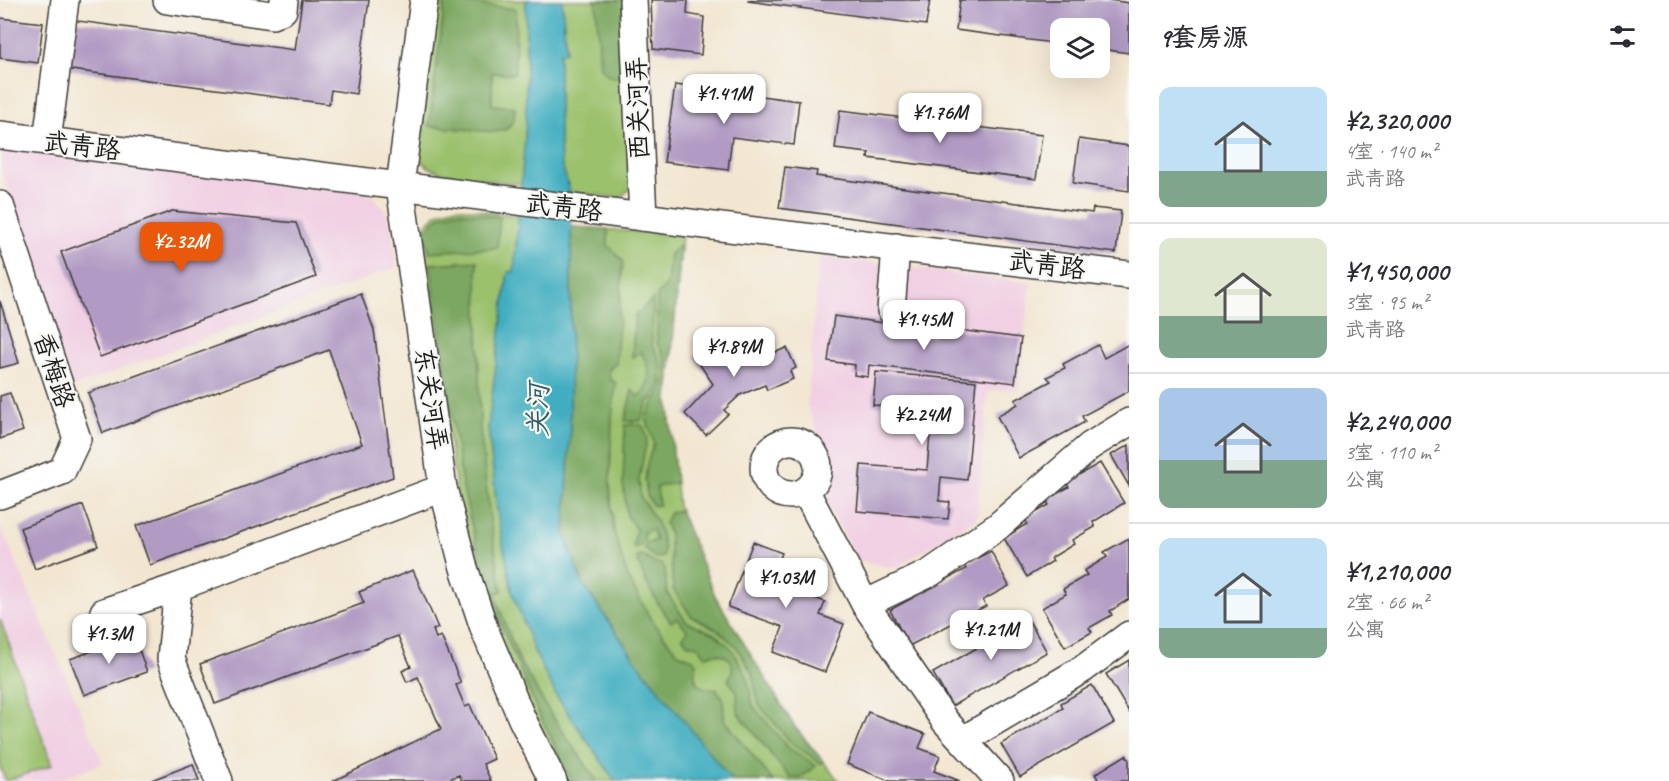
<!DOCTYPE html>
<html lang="zh">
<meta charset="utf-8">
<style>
:root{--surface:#fff;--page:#f7f7f7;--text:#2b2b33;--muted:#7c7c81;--line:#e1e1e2;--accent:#ea580c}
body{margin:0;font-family:Caveat,"LXGW WenKai TC",sans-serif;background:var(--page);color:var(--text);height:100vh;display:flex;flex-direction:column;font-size:22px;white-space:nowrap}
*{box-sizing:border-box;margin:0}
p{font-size:20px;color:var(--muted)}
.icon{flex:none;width:33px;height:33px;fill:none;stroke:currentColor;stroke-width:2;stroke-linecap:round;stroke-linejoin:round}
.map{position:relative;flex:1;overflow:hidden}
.drawer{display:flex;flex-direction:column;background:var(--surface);width:540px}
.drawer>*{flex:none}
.buttons{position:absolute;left:1050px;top:18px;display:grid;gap:12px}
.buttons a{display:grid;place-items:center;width:60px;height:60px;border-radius:12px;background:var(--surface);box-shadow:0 6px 24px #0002;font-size:30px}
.price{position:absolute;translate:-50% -51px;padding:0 14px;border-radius:12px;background:#fff;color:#222;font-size:20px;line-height:39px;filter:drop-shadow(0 2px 3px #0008)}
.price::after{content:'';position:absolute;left:50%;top:36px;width:18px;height:14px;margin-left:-9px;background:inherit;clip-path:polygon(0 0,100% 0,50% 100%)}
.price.selected{background:var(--accent);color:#fff}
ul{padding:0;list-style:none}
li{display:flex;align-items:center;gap:18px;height:150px;padding:0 30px}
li+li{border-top:2px solid var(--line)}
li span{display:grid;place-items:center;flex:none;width:168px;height:120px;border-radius:12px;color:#555}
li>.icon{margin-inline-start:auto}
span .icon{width:72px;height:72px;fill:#fffc;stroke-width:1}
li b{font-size:26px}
h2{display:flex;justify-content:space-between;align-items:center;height:72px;padding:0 30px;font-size:26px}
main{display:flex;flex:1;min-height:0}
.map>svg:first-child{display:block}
</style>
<main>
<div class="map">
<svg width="1129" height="781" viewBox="0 0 1129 781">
<rect width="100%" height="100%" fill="#f6f6f2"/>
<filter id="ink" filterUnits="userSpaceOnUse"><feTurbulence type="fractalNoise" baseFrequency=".0167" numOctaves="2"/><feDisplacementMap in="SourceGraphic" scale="12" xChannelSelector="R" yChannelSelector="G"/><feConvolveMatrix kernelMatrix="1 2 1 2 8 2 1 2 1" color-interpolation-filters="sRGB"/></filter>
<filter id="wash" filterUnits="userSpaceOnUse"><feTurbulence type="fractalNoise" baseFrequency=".008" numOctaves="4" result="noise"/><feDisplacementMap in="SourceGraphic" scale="24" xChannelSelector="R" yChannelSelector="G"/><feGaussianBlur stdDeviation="1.35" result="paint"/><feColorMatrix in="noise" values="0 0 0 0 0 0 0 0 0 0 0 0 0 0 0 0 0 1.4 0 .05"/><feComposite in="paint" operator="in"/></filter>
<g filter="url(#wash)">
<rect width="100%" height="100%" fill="#f3e6d1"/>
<!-- built -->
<g fill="#f1d0e3">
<path d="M11,144L358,190L374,197L386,211L392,231L397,267L71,388L1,169L3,150Z"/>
<path d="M819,256L1031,283L1018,389L988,391L977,518L895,568L858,560L827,504L833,471L807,406Z"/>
<path d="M0,525L103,763L55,781H0Z"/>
</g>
<!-- green -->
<g fill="#9bc16d" stroke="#5c6e44" stroke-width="1.5">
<path d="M435,0H526V124L522,185L442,173L428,167L417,156Z"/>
<path d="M562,0H626L633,186L620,198L570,192L561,162L559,133V52L566,50Z"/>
<path d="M456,207L519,216L514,272H508L488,427L498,517L512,591L534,651L557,697L615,781H565L532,713L495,626L474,561L456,488L420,230L437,213Z"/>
<path d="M571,227L682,235L668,399L678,506L715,596L794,726L839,781H732L636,661L570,431Z"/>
<path d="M0,619L52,765L6,781L0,767Z"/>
</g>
<!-- forest -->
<g fill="#7ca760" stroke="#4c623e" stroke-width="1.5">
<path d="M445,0L516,9L515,74L492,73V105L515,107L514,120L507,129L495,132L429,126Z"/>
<path d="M596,0H626L629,79L609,77L600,67Z"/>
<path d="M456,211L500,217L497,248L429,252L425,231L440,216Z"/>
<path d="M571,227L608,229V245L623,261L616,364L611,367L608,374L611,380L616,383L612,418L610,485L614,531L628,578L654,624L678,653L693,659L697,664C691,680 698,690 716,689L723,698L724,719L773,781H732L636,661L582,582L565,534L570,431Z"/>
<path d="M681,244L668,399L676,483L657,487L659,505L653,506L647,496L645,480L647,464L654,443L646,418C655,396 667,389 665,363C664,356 662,350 657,345V295L667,285L670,254Z"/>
<path d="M477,261L480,428L490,519L502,591L494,594L520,662L550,713L597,781H572L537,710L500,622L479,557L462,484L430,264Z"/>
<path d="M653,299L652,346C662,358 664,377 657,391C654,395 651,399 648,403C645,408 643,415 641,421H625L632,390L638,397C653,383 651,370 641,352L632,358L635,316Z"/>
<path d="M625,425H641L644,428L647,439L639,480L641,498L656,520L661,534L664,550L663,557L655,558L644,548L648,543L656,540L652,529L643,533L645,540L641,545L634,548L633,545L636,529L627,516L623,483Z"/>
<path d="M680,510L715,596L794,726L823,761L820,763L808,754L793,745L759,705L752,673L736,646L716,629L691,616L673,589L669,534L665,523L670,513Z"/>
<path d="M643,555L653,563L661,564L665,569L667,593L686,621L715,634L732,649L747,676L753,706L789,749L805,758L816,766L800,778H790L738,713L737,692L728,680C740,663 725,648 706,656L698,646L688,644L682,637L688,631L677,618L671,622C656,603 644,581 637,558Z"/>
</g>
<!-- water -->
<path fill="#41adc0" stroke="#2e646e" stroke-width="1.5" d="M526,0H562L566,51L559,53V133L561,162L570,192L571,227L570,431L565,534L582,583L636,661L732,781H615L557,697L534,651L512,591L498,517L488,427L508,272H514L526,124Z"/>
<g id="blocks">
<!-- building -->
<g fill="#b19ac3">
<path d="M302,0H369L356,94L331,90L329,104L64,69L71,20L295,50Z"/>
<path d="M651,0H688L687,14L704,17L701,55L653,49Z"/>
<path d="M748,0H930L926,25L748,1Z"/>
<path d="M960,0H1109L1129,3V53L1100,49V28H1060V44L956,30Z"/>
<path d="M0,18L43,23L38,63L0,58Z"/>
<path d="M675,85L799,101L794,145L732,137L728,170L664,162Z"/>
<path d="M840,110L1042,135L1036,179L868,158L869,153L835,149Z"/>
<path d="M1079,139L1129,146V191L1073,183Z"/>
<path d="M785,167L817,171L816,176L1092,213L1093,208L1121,211L1116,253L779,208Z"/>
<path d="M172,211L296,223L316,277L100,357L61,252Z"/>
<path d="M361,294L374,330L393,477L150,565L136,526L362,444L329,350L103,433L88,393Z"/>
<path d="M0,301L19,363L0,368Z"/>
<path d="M834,316L884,323L885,328L908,333L933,337L934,327L1021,338L1015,383L869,365L868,377L854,375L855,365L828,361Z"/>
<path d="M717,334L721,340L732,334L748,362L787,348L796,368L790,371L793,379L767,390L765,385L740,395L724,410L728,414L706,435L685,414L713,384L694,356L702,351L698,345Z"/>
<path d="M1129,344V391L1082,416L1085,422L1019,458L997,416L1018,404L1015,400L1051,381L1047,377L1065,368L1063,364L1098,345L1104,358Z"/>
<path d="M876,372L976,381L967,480L941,477L939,501L950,502L948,519L857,511L861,465L927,470L932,410L873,405Z"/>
<path d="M10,393L23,431L0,439V396Z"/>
<path d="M1129,445V486L1111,455Z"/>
<path d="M1100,463L1124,503L1093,522L1095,527L1072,540L1074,544L1051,558L1053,561L1027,577L1004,538L1027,524L1025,519L1049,505L1046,500L1069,487L1066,482Z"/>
<path d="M83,505L98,546L35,569L20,528Z"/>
<path d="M1129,538V599L1110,611L1112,615L1089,628L1092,632L1065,647L1042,608L1066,594L1063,589L1087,575L1084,571L1107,557L1104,552Z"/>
<path d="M753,542L782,553L776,568L809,581L805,594L825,602L820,615L844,624L825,672L773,652L783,627L728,607Z"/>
<path d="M991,551L1009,586L983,600L986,606L909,646L890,610L966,569L964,565Z"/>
<path d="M413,570L438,628L433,630L436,638L441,636L461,683L456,685L465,707L470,705L494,759L483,764L491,781H462L459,775L445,781H333L441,729L418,677L407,682L402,671L411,667L398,636L215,704L200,664L364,603L359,592Z"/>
<path d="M1025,614L1047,652L952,706L933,673L996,637L993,633Z"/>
<path d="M134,636L147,672L84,695L70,659Z"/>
<path d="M1129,660V712L1106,674Z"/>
<path d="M1092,685L1114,723L1020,777L1001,744L1063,708L1061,703Z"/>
<path d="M868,712L925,734L919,748L940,756L934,771L960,781H890L847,764Z"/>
<path d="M1126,755L1129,760V781H1094L1098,779L1095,774Z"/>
<path d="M193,764L199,781H149Z"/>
</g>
</g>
</g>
<g filter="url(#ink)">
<use href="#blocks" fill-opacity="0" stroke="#3c3a37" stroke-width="1.5"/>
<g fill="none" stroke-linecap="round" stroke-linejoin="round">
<!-- minor casing -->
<g stroke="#3c3a37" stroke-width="30">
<g id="minor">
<path d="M167,0L272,15L283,10L284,0"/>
<path d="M424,0L400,186L443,488L464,568L485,631L522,719L553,781"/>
<path d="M633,0L643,217"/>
<path d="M0,135L721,227L1129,275"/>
<path d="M47,141L65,0"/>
<path d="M0,205L77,439L62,471L0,495"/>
<path d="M891,310L896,247"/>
<circle cx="791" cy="468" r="27"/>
<path d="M806,492L865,604L945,721L1000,781"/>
<path d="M865,604L930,573L997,527L1090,446L1129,422"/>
<path d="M104,612L178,587"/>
<path d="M963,740L1083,669L1129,635"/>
<path d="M219,781L171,659L178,587L443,488"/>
</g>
</g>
<!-- minor -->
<use href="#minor" stroke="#fff" stroke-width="27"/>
</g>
</g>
<g text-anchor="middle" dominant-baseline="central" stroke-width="4.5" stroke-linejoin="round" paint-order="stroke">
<!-- street labels -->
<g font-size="26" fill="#1c1c1c" stroke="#f6f6f2">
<text transform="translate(638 108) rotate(-92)">西关河弄</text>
<text transform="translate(82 146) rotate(7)">武青路</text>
<text transform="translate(564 207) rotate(7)">武青路</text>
<text transform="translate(1047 265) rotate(7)">武青路</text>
<text transform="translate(54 370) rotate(72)">香梅路</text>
<text transform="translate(431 399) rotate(82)">东关河弄</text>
</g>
<!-- water labels -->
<g font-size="27" font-style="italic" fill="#2d5d66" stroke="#f6f6f2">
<text transform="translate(538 410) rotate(-89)">关河</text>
</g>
</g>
</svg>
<div class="buttons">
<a><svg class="icon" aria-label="layers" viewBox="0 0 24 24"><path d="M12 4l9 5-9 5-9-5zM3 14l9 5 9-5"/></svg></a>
</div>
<b class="price" style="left:724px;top:125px">¥1.41M</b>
<b class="price" style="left:940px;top:144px">¥1.76M</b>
<b class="price selected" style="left:181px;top:273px">¥2.32M</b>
<b class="price" style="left:924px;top:351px">¥1.45M</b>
<b class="price" style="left:734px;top:378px">¥1.89M</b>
<b class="price" style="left:922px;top:446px">¥2.24M</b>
<b class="price" style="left:786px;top:609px">¥1.03M</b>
<b class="price" style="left:991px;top:661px">¥1.21M</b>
<b class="price" style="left:109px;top:665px">¥1.3M</b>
</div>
<section class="drawer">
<h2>9套房源<svg class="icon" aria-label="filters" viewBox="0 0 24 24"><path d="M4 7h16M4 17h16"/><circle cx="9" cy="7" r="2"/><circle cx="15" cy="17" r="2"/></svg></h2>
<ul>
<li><span style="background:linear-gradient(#bfe0f5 70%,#7fa58c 0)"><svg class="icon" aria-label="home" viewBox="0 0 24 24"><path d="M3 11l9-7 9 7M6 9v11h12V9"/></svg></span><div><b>¥2,320,000</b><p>4室 · 140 m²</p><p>武青路</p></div></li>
<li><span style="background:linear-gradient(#dfe7d0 65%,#7fa58c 0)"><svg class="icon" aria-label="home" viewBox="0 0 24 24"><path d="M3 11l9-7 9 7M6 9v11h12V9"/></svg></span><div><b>¥1,450,000</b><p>3室 · 95 m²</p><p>武青路</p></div></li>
<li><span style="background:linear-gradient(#a9c7e8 60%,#7fa58c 0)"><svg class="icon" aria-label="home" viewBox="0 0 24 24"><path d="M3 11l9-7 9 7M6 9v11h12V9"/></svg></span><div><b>¥2,240,000</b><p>3室 · 110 m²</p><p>公寓</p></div></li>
<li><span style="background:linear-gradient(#bfe0f5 75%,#7fa58c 0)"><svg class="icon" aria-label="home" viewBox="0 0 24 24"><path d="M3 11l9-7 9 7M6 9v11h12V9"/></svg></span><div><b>¥1,210,000</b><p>2室 · 66 m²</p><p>公寓</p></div></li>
</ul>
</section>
</main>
